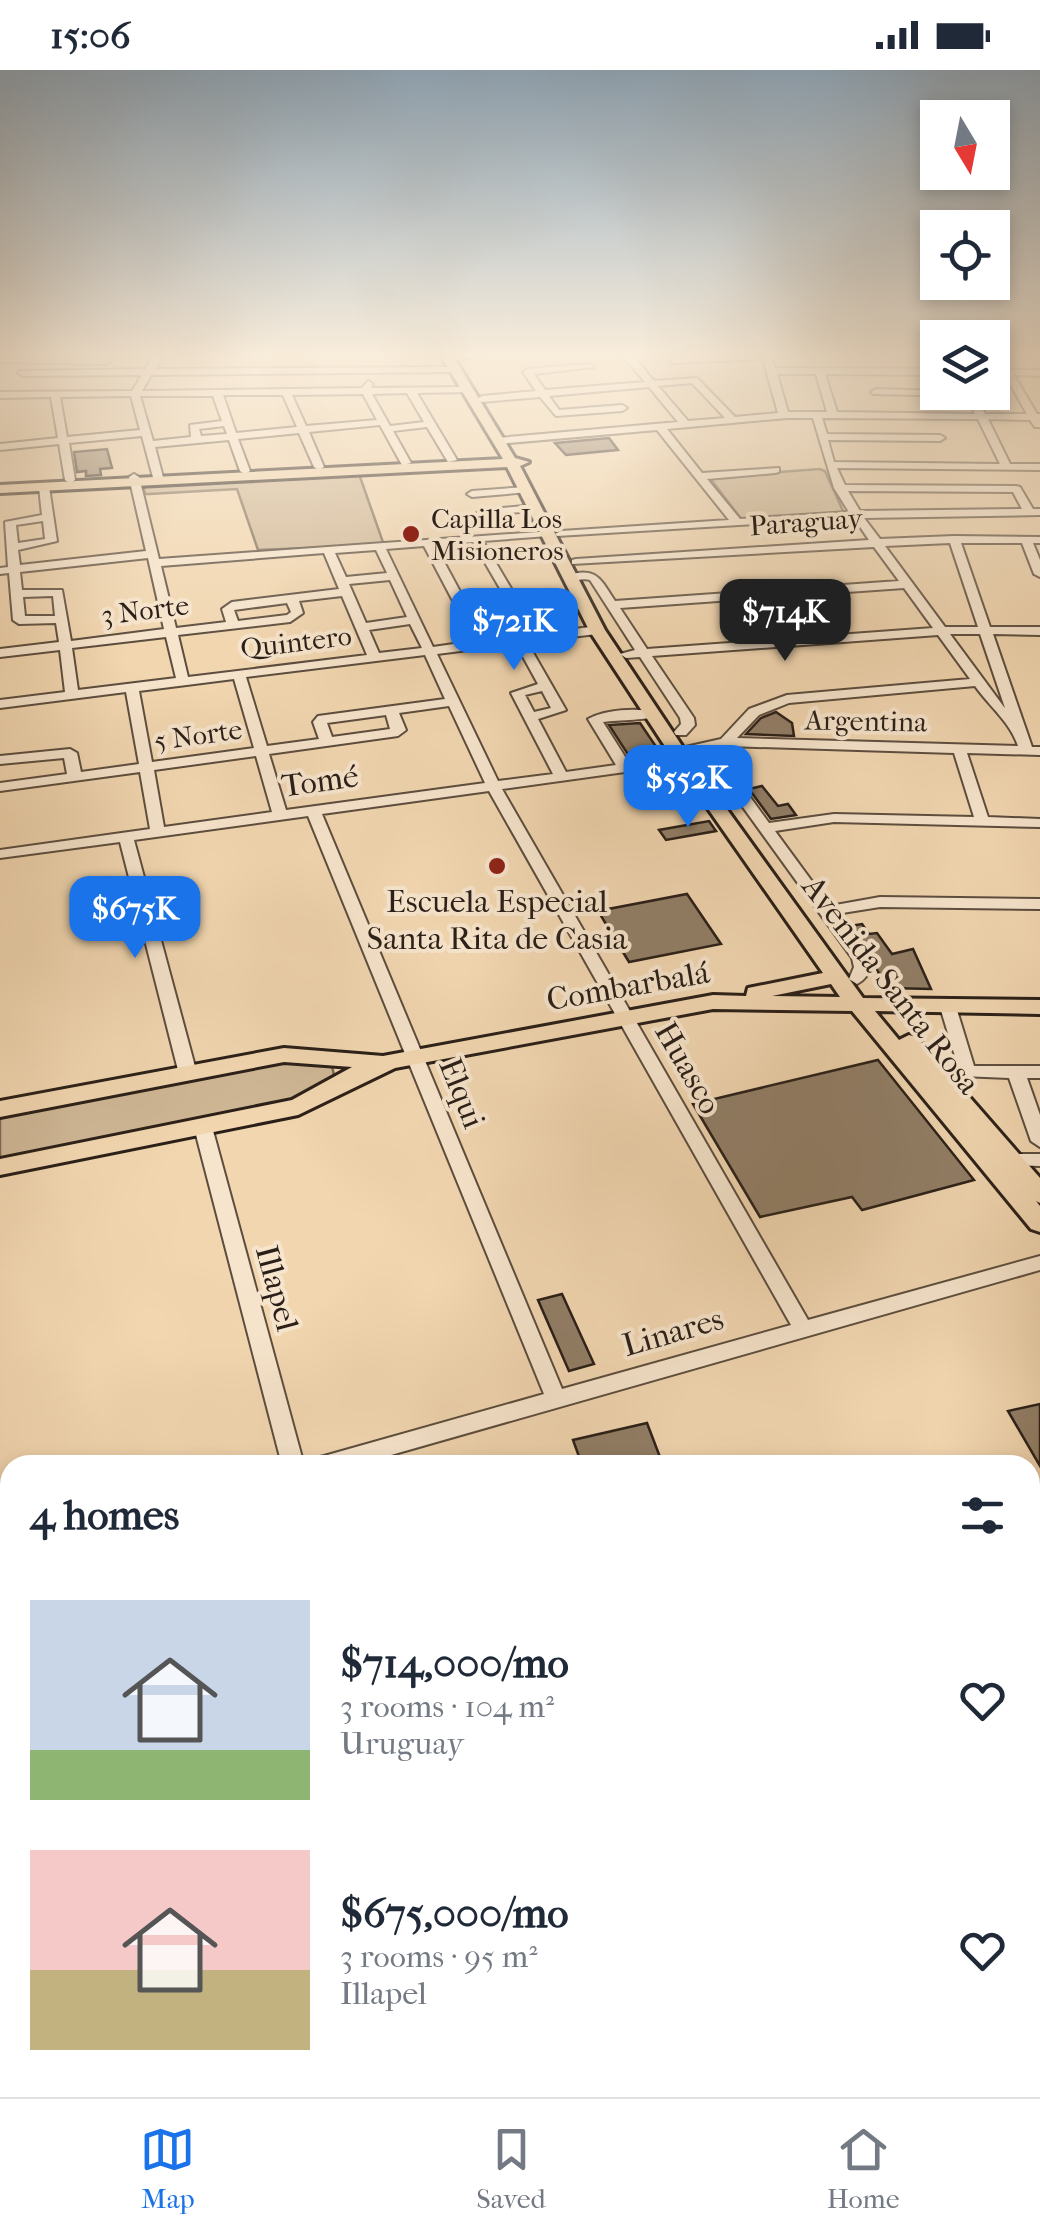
<!DOCTYPE html>
<meta charset="utf-8">
<style>
:root{--surface:#fff;--page:#f2f2f3;--text:#1f2937;--muted:#747a83;--line:#e0e1e3;--accent:#1a73e8}
body{margin:0;font-family:"IM FELL French Canon",serif;background:var(--page);color:var(--text);height:100vh;display:flex;flex-direction:column;font-size:38px;white-space:nowrap}
*{box-sizing:border-box;margin:0}
p{font-size:32px;color:var(--muted)}
.icon{flex:none;width:55px;height:55px;fill:none;stroke:currentColor;stroke-width:2;stroke-linecap:round;stroke-linejoin:round}
.map{position:relative;flex:1;overflow:hidden}
.drawer{position:absolute;left:0px;top:1385px;width:1040px;height:642px;display:flex;flex-direction:column;background:var(--surface);border-radius:30px 30px 0 0;box-shadow:0 5px 15px #0003}
.drawer>*{flex:none}
.needle{width:65px;rotate:170deg}
.fabs{position:absolute;left:920px;top:30px;display:grid;gap:20px}
.fabs a{display:grid;place-items:center;width:90px;height:90px;border-radius:0px;background:var(--surface);box-shadow:0 5px 15px #0003;font-size:50px}
.price{position:absolute;translate:-50% -85px;padding:0 22px;border-radius:20px;background:var(--accent);color:#fff;font-size:32px;line-height:65px;filter:drop-shadow(0 2px 5px #0008)}
.price::after{content:'';position:absolute;left:50%;top:60px;width:30px;height:22px;margin-left:-15px;background:inherit;clip-path:polygon(0 0,100% 0,50% 100%)}
.price.on{background:#222;color:#fff}
ul{padding:0;list-style:none}
li{display:flex;align-items:center;gap:30px;height:250px;padding:0 30px}
li span{display:grid;place-items:center;flex:none;width:280px;height:200px;border-radius:0px;color:#555}
li>.icon{margin-inline-start:auto}
span .icon{width:120px;height:120px;fill:#fffc;stroke-width:1}
li b{font-size:42px}
h2{display:flex;justify-content:space-between;align-items:center;height:120px;padding:0 30px;font-size:42px}
.status{display:flex;justify-content:space-between;align-items:center;height:70px;padding:0 50px;background:var(--surface);direction:ltr}
.status svg{height:28px;fill:currentColor}
.menu{display:flex;justify-content:space-around;align-items:center;height:140px;border-top:2px solid var(--line);background:var(--surface);font-size:28px;color:var(--muted)}
.menu a{display:grid;justify-items:center;gap:5px}
.menu .on{color:var(--accent)}
.map>svg:first-child{display:block}
</style>
<div class="status"><b>15:06</b><svg viewBox="0 0 49 12"><path d="M0 12V9h3v3zM5 12V6h3v6zM10 12V3h3v9zM15 12V0h3v12zM26 1h20v11H26zM47 4h2v5h-2z"/></svg></div>
<div class="map">
<svg width="1040" height="2027" viewBox="0 0 1040 2027">
<rect width="100%" height="100%" fill="#f1d6b0"/>
<filter id="stains"><feTurbulence type="fractalNoise" baseFrequency=".002" numOctaves="4"/><feColorMatrix values="0 0 0 0 .2 0 0 0 0 .09 0 0 0 0 .02 0 0 0 .5 -.17"/></filter>
<radialGradient id="worn" r=".72"><stop offset=".6" stop-color="#630" stop-opacity="0"/><stop offset="1" stop-color="#630" stop-opacity=".3"/></radialGradient>
<!-- green -->
<g fill="#cfb796" stroke="#7c6b57" stroke-width="2.5">
<path d="M820,399L825,401L844,443L742,450L709,407Z"/>
<path d="M359,404L384,475L258,480L237,419L149,424H145L143,415Z"/>
<path d="M289,990L332,996L335,1010L303,1032L0,1090V1045Z"/>
<path d="M10,1847V1955L0,1958V1850Z"/>
</g>
<!-- building -->
<g fill="#917e67" stroke="#2a1f18" stroke-width="2.5">
<path d="M609,368L618,380L566,385L555,373Z"/>
<path d="M107,379L112,398L100,399L101,405L86,406V401L77,402L74,382Z"/>
<path d="M776,642L792,653L794,666L746,664L761,648Z"/>
<path d="M640,653L659,681L629,686L609,655Z"/>
<path d="M762,716L778,736L788,734L796,745L771,749L749,719Z"/>
<path d="M709,751L716,761L666,770L659,760Z"/>
<path d="M687,824L721,874L629,892L598,841Z"/>
<path d="M862,854L869,864L877,863L892,884L913,879L931,919L888,918L850,856Z"/>
<path d="M878,990L974,1110L862,1140L852,1127L760,1147L693,1034Z"/>
<path d="M562,1224L594,1294L569,1301L538,1230Z"/>
<path d="M1040,1334V1396L1008,1341Z"/>
<path d="M647,1353L663,1395H582L573,1370Z"/>
</g>
<g fill="none" stroke-linecap="round" stroke-linejoin="round">
<!-- minor casing -->
<g stroke="#5c4d3e" stroke-width="4">
<g id="minor">
<path d="M0,286L106,288L111,291L106,294L0,292Z"/>
<path d="M154,286H163L155,299L458,297V301L455,302L151,305L142,321L362,318L368,311L373,314L371,318L467,317L470,318V322L417,323L457,390L448,392L427,357L393,361L411,393L402,395L380,355L309,362L324,397L319,400L314,397L299,363L238,369L250,401L245,404L240,401L229,370L155,377L164,411L159,414L154,411L142,366L69,373L75,410L70,413L65,410L59,374L0,380V374L58,368L51,327L0,328V322L132,321L142,305L23,306L18,303L20,301L145,299ZM407,323L424,352L390,356L372,324ZM363,324L377,350L306,356L292,325ZM223,325H283L297,357L236,363ZM131,326L140,360L67,367L60,327ZM140,326H213L222,351L190,355L191,367L153,371ZM224,356L227,364L201,366L199,359Z"/>
<path d="M453,286H482L457,290Z"/>
<path d="M623,286H633L654,311L697,308L735,347L778,343L763,289L672,293L669,288L771,286L775,298L938,299V305L825,304L837,342L975,344L967,326L873,324L871,322L876,319L974,322L985,344H1027L1005,305H992V299H1002L994,286H1003L1011,300H1040V306L1014,305L1037,344H1040V357H1035L1030,350L988,349L1010,394H1040V400L837,398L845,415L1016,416L1020,417L1033,439H1040V445L864,448L880,469L954,466L1040,467V473H1033L1040,490V507L1034,504L1022,473H961L990,557H1040V565L993,564L1032,677H1040V685L967,683L988,747L1040,749V757L834,752L775,761L830,836L880,827L1040,829V839L880,837L836,844C849,862 888,898 857,914L849,909L854,897L852,888L719,704L698,697L697,692L502,719L808,1250L1040,1186V1200L356,1395H313L316,1388L324,1386L544,1324L308,746L134,770L197,1004L188,1010L179,1004L120,772L0,788V780L150,759L140,702L0,721V713L67,704L64,688L0,694V686L70,679L77,683L81,702L139,694L126,622L0,638V630L65,622L60,580L0,587V579L59,572L56,553L19,554L13,550L9,503L0,504V498L8,497L5,452L42,445L39,417L44,414L49,417L57,471L18,480L20,495L146,481L129,407L134,404L139,407L159,489L552,461L554,463L548,466L483,471L538,564L597,556L603,560L597,564L527,572L566,640L538,649L566,702L616,695L588,649C607,639 636,638 658,642L660,645C652,650 617,650 603,652L629,693L677,687L670,683L672,680L721,669L749,639L787,625L970,609L938,565L652,586L694,648L695,655L686,665H676L674,662L681,654L680,648L640,587L626,588L620,584L635,580L590,510C581,507 575,513 566,510V506C596,496 600,508 615,531L899,511L874,477L572,494V490L576,489L869,470L854,448L557,466L555,464L561,461L729,450L657,360L498,374L493,371L498,368L678,352L649,317L549,326L559,340L622,335L627,338L622,341L556,346L540,327L482,332L477,329L482,326L536,321L523,302L528,299L589,294L594,297L534,304L545,320L645,312ZM777,304H816L827,342H788ZM692,313L725,348L688,351L658,316ZM787,348H813L834,418L849,442L740,449L707,409L775,403L779,402V398L702,403L667,359ZM822,348L978,349L1000,394L834,392L828,370L940,371L945,368L940,365L827,364ZM848,421L1013,422L1022,439L860,441ZM43,451L45,469L18,473L16,455ZM473,472L527,565L486,570L435,475ZM950,473L978,557H945L885,476ZM424,476L474,571L433,577L386,479ZM376,480L387,503L346,507L335,483ZM324,483L339,519L232,532L222,539L226,552L176,558L161,496ZM148,488L164,559L71,571L62,520H22L20,502ZM390,510L407,547L366,553L349,514ZM904,518L933,558L647,579L620,538ZM53,526L55,546H25L23,527ZM342,526L367,585L188,607L178,565L290,552L303,543L299,531ZM287,533L291,542L287,545L238,551L234,540ZM410,554L422,578L379,583L369,560ZM950,564H980L1005,638L1004,637ZM166,567L176,608L78,620L72,578ZM516,574L538,614L511,623L553,704L498,711L437,584ZM425,585L445,629L318,646L313,652L319,669L267,676L246,607ZM234,609L254,678L152,692L139,621ZM975,616C990,637 1010,652 1018,676L737,668L759,645L789,633ZM542,621L551,638L534,642L525,625ZM449,636L485,713L286,740L269,684L398,666L406,660L399,643ZM386,645L390,659L332,667L327,653ZM726,676L954,683L974,747L834,744L769,753L729,698L704,690V685L679,687ZM256,686L272,742L164,757L154,700ZM489,721L791,1255L562,1319L322,744Z"/>
<path d="M525,417L529,418V422L472,427L467,424L472,421Z"/>
<path d="M535,435L540,438L539,440L482,446L477,443L482,440Z"/>
<path d="M948,932L956,937L974,996H1040V1008H1027L1040,1045V1077L1031,1071L1009,1008L961,1006L940,937Z"/>
<path d="M203,1051L212,1057L304,1395H282L194,1057Z"/>
<path d="M1011,1084H1040V1096L1004,1095L1002,1090L1004,1085Z"/>
<path d="M10,1474V1494L0,1497V1477Z"/>
<path d="M1040,1623V1647L1030,1651V1627Z"/>
<path d="M10,1990V2018H15L0,2023V1993Z"/>
</g>
</g>
<!-- major casing -->
<g stroke="#2a1f18" stroke-width="6">
<path id="major" d="M441,286H453L515,388L529,392L520,396L605,560L690,688L863,928L1040,930V944L875,941L899,970L909,965L917,967L1040,1108V1133L1036,1131L1040,1136V1162L1031,1159L852,941L713,939L395,998L298,1045L0,1105V1089L292,1030L352,997L284,992L0,1047V1031L284,978L383,986L713,925L746,926L748,918L823,903L674,690L589,560L507,397L0,423V415L503,389ZM831,914L840,927L772,926Z"/>
</g>
<!-- minor -->
<use href="#minor" fill="#f6e4cc" fill-rule="evenodd"/>
<!-- major -->
<use href="#major" fill="#f1d6b0" fill-rule="evenodd"/>
</g>
<!-- sky -->
<linearGradient id="sky" x2="0" y2="1"><stop stop-color="#90a9bd"/><stop offset="0.5" stop-color="#f9eddb"/><stop offset="1" stop-color="#f9eddb" stop-opacity="0"/></linearGradient>
<rect width="1040" height="570" fill="url(#sky)"/>
<!-- markers -->
<g fill="#8f2418" stroke="#f6e4cc" stroke-width="4">
<circle cx="411" cy="464" r="10"/>
<circle cx="497" cy="796" r="10"/>
</g>
<g text-anchor="middle" dominant-baseline="central" stroke-width="8" stroke-linejoin="round" paint-order="stroke">
<!-- far-poi labels -->
<g font-size="28" fill="#2a1f18" stroke="#f6e4cc" text-anchor="start">
<text x="431" y="448">Capilla Los<tspan x="431" dy="32">Misioneros</tspan></text>
</g>
<!-- far-street labels -->
<g font-size="28" fill="#2a1f18" stroke="#f6e4cc">
<text transform="translate(806 452) rotate(-4)">Paraguay</text>
<text transform="translate(145 540) rotate(-7)">3 Norte</text>
<text transform="translate(296 572) rotate(-7)">Quintero</text>
<text transform="translate(866 651) rotate(1)">Argentina</text>
<text transform="translate(198 665) rotate(-8)">5 Norte</text>
</g>
<!-- street labels -->
<g font-size="32" fill="#2a1f18" stroke="#f6e4cc">
<text transform="translate(320 711) rotate(-8)">Tomé</text>
<text transform="translate(891 915) rotate(52)">Avenida Santa Rosa</text>
<text transform="translate(628 916) rotate(-10)">Combarbalá</text>
<text transform="translate(688 998) rotate(60)">Huasco</text>
<text transform="translate(462 1023) rotate(68)">Elqui</text>
<text transform="translate(277 1218) rotate(75)">Illapel</text>
<text transform="translate(673 1262) rotate(-16)">Linares</text>
</g>
<!-- poi labels -->
<g font-size="32" fill="#2a1f18" stroke="#f6e4cc">
<text x="497" y="831">Escuela Especial<tspan x="497" dy="37">Santa Rita de Casia</tspan></text>
</g>
</g>
<rect width="100%" height="100%" filter="url(#stains)"/>
<rect width="100%" height="100%" fill="url(#worn)"/>
</svg>
<div class="fabs">
<a><svg class="needle" viewBox="-14 -14 28 28"><path d="M0-13l5 13h-10z" fill="#e53935"/><path d="M0 13l5-13h-10z" fill="#747a83"/></svg></a>
<a><svg class="icon" aria-label="locate" viewBox="0 0 24 24"><circle cx="12" cy="12" r="6"/><path d="M12 2v4M12 18v4M2 12h4M18 12h4"/></svg></a>
<a><svg class="icon" aria-label="layers" viewBox="0 0 24 24"><path d="M12 4l9 5-9 5-9-5zM3 14l9 5 9-5"/></svg></a>
</div>
<b class="price on" style="left:785px;top:594px">$714K</b>
<b class="price" style="left:514px;top:603px">$721K</b>
<b class="price" style="left:688px;top:760px">$552K</b>
<b class="price" style="left:135px;top:891px">$675K</b>
<section class="drawer">
<h2>4 homes<svg class="icon" aria-label="filters" viewBox="0 0 24 24"><path d="M4 7h16M4 17h16"/><circle cx="9" cy="7" r="2"/><circle cx="15" cy="17" r="2"/></svg></h2>
<ul>
<li><span style="background:linear-gradient(#c9d6e8 75%,#8fb573 0)"><svg class="icon" aria-label="home" viewBox="0 0 24 24"><path d="M3 11l9-7 9 7M6 9v11h12V9"/></svg></span><div><b>$714,000/mo</b><p>3 rooms · 104 m²</p><p>Uruguay</p></div><svg class="icon" aria-label="heart" viewBox="0 0 24 24"><path d="M12 20l-8-8c-3-5 5-10 8-4 3-6 11-1 8 4z"/></svg></li>
<li><span style="background:linear-gradient(#f6c9c9 60%,#c2b280 0)"><svg class="icon" aria-label="home" viewBox="0 0 24 24"><path d="M3 11l9-7 9 7M6 9v11h12V9"/></svg></span><div><b>$675,000/mo</b><p>3 rooms · 95 m²</p><p>Illapel</p></div><svg class="icon" aria-label="heart" viewBox="0 0 24 24"><path d="M12 20l-8-8c-3-5 5-10 8-4 3-6 11-1 8 4z"/></svg></li>
</ul>
</section>
</div>
<nav class="menu">
<a class="on"><svg class="icon" aria-label="map" viewBox="0 0 24 24"><path d="M3 6l6-2 6 2 6-2v14l-6 2-6-2-6 2zM9 4v14M15 6v14"/></svg>Map</a>
<a><svg class="icon" aria-label="saved" viewBox="0 0 24 24"><path d="M7 4h10v16l-5-4-5 4z"/></svg>Saved</a>
<a><svg class="icon" aria-label="home" viewBox="0 0 24 24"><path d="M3 11l9-7 9 7M6 9v11h12V9"/></svg>Home</a>
</nav>
